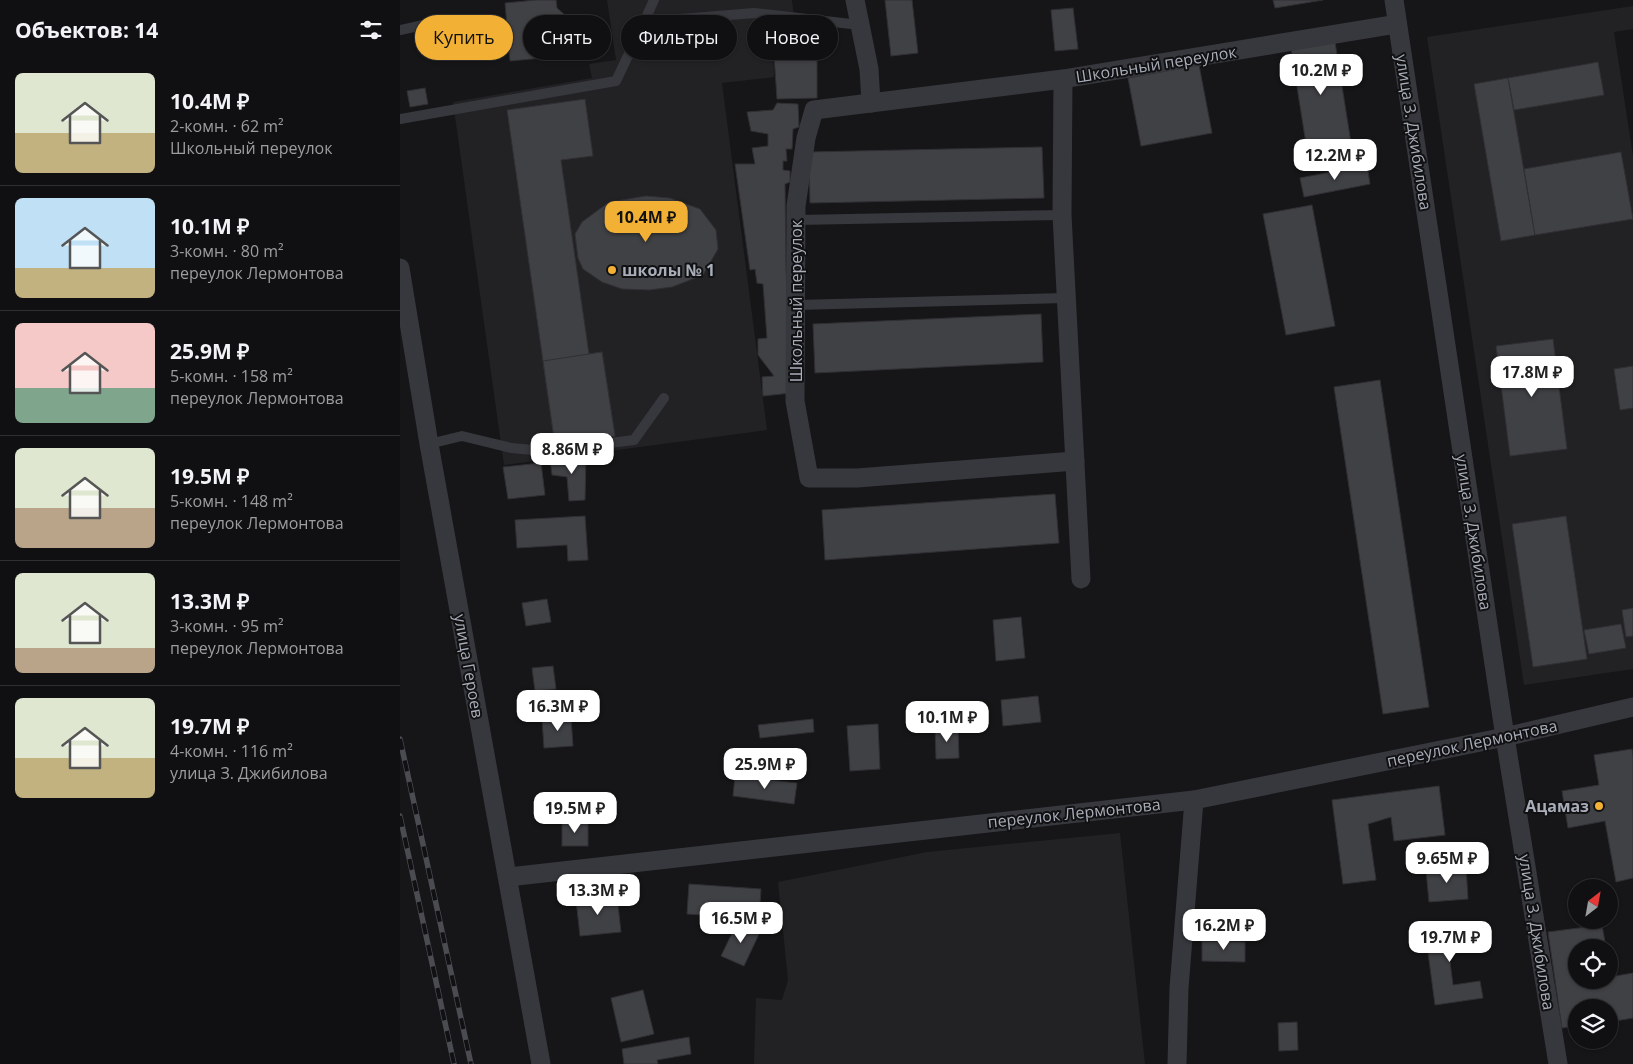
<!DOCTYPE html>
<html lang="ru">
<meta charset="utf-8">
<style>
:root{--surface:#101012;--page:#19191b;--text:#f1f3f6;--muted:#9c9d9f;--line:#303032;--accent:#f2b134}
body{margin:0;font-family:"Open Sans",sans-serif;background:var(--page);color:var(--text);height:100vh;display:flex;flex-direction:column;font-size:19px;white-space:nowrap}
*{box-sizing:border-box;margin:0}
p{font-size:16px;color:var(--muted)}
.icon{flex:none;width:28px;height:28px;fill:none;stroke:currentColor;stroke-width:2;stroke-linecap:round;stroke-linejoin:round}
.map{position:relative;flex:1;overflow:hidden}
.drawer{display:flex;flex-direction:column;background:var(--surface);width:400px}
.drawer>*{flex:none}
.top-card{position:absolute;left:15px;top:15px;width:475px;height:45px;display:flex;gap:10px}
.needle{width:32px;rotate:31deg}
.tools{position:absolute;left:1168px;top:879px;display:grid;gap:10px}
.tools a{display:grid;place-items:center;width:50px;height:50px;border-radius:50%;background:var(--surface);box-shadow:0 1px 4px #0004,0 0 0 1px var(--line);font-size:25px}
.price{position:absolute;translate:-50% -42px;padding:0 11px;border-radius:10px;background:#fff;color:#222;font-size:16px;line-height:32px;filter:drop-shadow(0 1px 2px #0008)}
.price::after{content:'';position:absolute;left:50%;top:30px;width:15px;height:11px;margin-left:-8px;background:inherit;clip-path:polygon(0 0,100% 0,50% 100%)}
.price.active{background:var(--accent);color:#111}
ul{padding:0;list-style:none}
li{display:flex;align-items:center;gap:15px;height:125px;padding:0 15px}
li+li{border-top:1px solid var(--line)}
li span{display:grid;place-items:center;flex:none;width:140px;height:100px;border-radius:8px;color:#555}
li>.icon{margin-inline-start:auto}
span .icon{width:60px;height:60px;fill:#fffc;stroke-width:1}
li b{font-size:21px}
h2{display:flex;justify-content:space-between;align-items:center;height:60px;padding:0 15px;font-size:21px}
.tag{padding:0 18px;border-radius:22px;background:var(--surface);box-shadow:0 1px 4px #0004,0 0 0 1px var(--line);font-size:18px;line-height:45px}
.tag.active{background:var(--accent);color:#111}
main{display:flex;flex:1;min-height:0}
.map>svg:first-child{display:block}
</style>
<main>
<section class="drawer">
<h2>Объектов: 14<svg class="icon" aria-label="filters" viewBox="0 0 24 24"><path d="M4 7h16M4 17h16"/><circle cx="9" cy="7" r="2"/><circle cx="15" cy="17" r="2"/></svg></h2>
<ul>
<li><span style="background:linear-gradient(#dfe7d0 60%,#c2b280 0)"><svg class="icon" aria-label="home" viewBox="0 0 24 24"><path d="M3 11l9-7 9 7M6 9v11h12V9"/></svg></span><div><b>10.4M ₽</b><p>2-комн. · 62 m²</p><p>Школьный переулок</p></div></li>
<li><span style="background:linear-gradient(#bfe0f5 70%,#c2b280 0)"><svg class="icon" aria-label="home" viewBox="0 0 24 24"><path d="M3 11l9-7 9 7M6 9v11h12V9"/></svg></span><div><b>10.1M ₽</b><p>3-комн. · 80 m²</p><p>переулок Лермонтова</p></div></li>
<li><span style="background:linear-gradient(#f6c9c9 65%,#7fa58c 0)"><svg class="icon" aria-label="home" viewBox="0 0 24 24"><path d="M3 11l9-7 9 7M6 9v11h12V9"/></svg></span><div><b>25.9M ₽</b><p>5-комн. · 158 m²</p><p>переулок Лермонтова</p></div></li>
<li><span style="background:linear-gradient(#dfe7d0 60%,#b9a48a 0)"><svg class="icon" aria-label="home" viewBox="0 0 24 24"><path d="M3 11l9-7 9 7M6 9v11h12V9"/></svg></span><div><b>19.5M ₽</b><p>5-комн. · 148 m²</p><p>переулок Лермонтова</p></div></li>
<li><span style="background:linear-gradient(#dfe7d0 75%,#b9a48a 0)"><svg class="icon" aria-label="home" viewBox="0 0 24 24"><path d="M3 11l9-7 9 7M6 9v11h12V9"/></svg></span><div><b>13.3M ₽</b><p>3-комн. · 95 m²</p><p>переулок Лермонтова</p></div></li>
<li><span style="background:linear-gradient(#dfe7d0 60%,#c2b280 0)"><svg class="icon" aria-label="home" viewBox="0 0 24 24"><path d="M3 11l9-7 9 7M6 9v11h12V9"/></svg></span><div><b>19.7M ₽</b><p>4-комн. · 116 m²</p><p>улица З. Джибилова</p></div></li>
</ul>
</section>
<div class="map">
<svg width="1233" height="1064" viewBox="0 0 1233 1064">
<rect width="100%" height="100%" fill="#161618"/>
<!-- built -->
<g fill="#222225">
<path d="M207,0H392L398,52L373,53L374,77L322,83L367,430L104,465L53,102L192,78L189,64L216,60Z"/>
<path d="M1233,6V29L1214,32L1233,156V669L1124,685L1027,37Z"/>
<path d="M720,833L745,1064H354L356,998L382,1000L388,980L378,882L527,852Z"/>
</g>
<!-- building -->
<g fill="#404145" stroke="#303034">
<path d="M136,0H156L157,8L166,16L170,25V36L164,42V56L110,61L105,3Z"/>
<path d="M485,0H512L518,53L491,56Z"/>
<path d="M873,0H923L875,8Z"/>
<path d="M673,8L678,49L655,51L651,10Z"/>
<path d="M935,42L951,143L907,150L891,49Z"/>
<path d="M374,55L417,57V98L377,99Z"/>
<path d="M1198,62L1204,95L1114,110L1108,78Z"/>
<path d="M799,65L812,133L741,146L728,78Z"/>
<path d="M1108,78L1135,235L1101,241L1074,84Z"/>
<path d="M25,88L28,104L10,107L7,91Z"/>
<path d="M185,99L193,156L161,160L189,354L202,352L215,436L155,445L107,110Z"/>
<path d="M377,103L398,104L399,127L393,129L392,149H386L387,161H383V170L390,171V182L385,184L386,269L391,393L363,396L362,377L374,376L358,355V339L367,338L363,284L357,283L355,269L350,270L335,164H355L352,148L368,146V134L351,131L347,112L373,110Z"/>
<path d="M642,147L644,198L410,203L409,152Z"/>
<path d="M1221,152L1233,219L1135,235L1124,169Z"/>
<path d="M967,165L970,184L904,197L900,178Z"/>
<path d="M246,196L270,198L300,209L316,230L318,249L303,275L272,287L249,290L222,289L202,282L183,269L178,258L175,234L182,222L209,202Z"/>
<path d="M912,205L935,326L886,335L863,214Z"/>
<path d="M641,314L643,362L415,373L413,324Z"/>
<path d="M1153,339L1167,449L1110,456L1096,346Z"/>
<path d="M202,352L215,436L155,445L143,361Z"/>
<path d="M1233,366V408L1220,410L1214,369Z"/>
<path d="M980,380L1029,707L983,714L934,387Z"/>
<path d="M186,455L185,500L169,501L167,477L152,475L150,459Z"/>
<path d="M141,463L145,495L108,499L103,467Z"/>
<path d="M655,494L659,543L425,560L422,510Z"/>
<path d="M185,516L188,560L168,561L167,545L117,548L115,520Z"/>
<path d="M1166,516L1187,659L1133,667L1112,524Z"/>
<path d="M147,599L151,622L126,626L122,603Z"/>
<path d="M1233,608V636L1226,637L1222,610Z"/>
<path d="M621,617L625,658L596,661L593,620Z"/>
<path d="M1221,624L1226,648L1189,654L1184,630Z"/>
<path d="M153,666L156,689L135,691L132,668Z"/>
<path d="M638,696L641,722L603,726L601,700Z"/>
<path d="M171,717L173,746L144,748L142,719Z"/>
<path d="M413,719L414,732L360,738L358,725Z"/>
<path d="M478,724L480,769L450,771L447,726Z"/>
<path d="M558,727L559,758L536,759L535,728Z"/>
<path d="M1232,749L1233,756V878L1216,882L1205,821L1168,828L1162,791L1199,785L1194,755Z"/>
<path d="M335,776L397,783L394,804L333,796Z"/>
<path d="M1039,786L1045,835L994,841L991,817L968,824L976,880L943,884L932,800Z"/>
<rect x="162" y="823" width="26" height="23"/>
<path d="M1066,866L1068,899L1029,902L1026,870Z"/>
<path d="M289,884L361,889L359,919L287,914Z"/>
<path d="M217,896L221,932L180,936L176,900Z"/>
<path d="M338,921L360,932L344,966L321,956Z"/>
<path d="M1072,923L1076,950L1049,954L1053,985L1080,981L1083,998L1035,1005L1025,930Z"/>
<path d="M1202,925L1206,948H1176V980H1209V967L1210,977L1233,973V1018L1209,1022V1008H1176V1026L1162,1028L1148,932Z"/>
<path d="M802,941L845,942V962L802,961Z"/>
<path d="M243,990L254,1034L221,1042L211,998Z"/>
<path d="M897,1022L898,1050L879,1051L878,1023Z"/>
<path d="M289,1037L291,1054L257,1060L258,1064H224L222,1049Z"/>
</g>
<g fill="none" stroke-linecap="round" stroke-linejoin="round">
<!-- service -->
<g stroke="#37383d" stroke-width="10">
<path d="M244,22L254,0"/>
<path d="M0,30L46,20"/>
<path d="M0,119L216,81L244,22L354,13L460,25"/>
<path d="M397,220L662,215"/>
<path d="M396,305L666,298"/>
<path d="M29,444L62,436L111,448L145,451L234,440L264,398"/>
</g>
<!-- minor -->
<g stroke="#37383d" stroke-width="19">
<path d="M455,0L469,69L471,103"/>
<path d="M994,0L1105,737L1158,1064"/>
<path d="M663,79L662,215L681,579"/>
<path d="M0,268L29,444L141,1064"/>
<path d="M675,461L457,478H409L395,401L396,206L406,138L414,110L663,79L997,24"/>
<path d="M108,877L794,800L1105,737L1233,707"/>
<path d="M777,1064L779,988L794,800"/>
</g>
<!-- rail casing -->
<g stroke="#4a4c52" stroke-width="5.5">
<g id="rail">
<path d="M0,739L71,1064"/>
<path d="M0,816L54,1064"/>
</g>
</g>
<!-- rail -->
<use href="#rail" stroke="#111113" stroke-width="4" stroke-dasharray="11" stroke-linecap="butt"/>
</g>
<!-- markers -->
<g fill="#f2b134" stroke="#111113" stroke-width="2">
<circle cx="212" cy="270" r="5"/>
<circle cx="1199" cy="806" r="5"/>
</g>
<g text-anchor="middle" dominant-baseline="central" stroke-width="4" stroke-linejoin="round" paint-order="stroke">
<!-- street labels -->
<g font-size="16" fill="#a8adb8" stroke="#111113">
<text transform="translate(756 64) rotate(-9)">Школьный переулок</text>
<text transform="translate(1014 132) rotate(81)">улица З. Джибилова</text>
<text transform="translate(396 301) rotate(-90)">Школьный переулок</text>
<text transform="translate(1074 532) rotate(81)">улица З. Джибилова</text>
<text transform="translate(69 666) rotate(80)">улица Героев</text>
<text transform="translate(1072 743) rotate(-12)">переулок Лермонтова</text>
<text transform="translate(674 813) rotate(-6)">переулок Лермонтова</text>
<text transform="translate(1137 932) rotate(81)">улица З. Джибилова</text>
</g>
<!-- poi labels -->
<g font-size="16" font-weight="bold" fill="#a8adb8" stroke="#111113" text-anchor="start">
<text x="222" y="270">школы № 1</text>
<text x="1189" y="806" text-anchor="end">Ацамаз</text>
</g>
</g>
</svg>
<div class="tools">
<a><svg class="needle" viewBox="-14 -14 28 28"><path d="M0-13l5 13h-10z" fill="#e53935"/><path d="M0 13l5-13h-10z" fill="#9c9d9f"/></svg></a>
<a><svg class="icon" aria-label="locate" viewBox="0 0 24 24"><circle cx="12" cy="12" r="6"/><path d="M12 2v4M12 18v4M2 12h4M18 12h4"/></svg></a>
<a><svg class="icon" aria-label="layers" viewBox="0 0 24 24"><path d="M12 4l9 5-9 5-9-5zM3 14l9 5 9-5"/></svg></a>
</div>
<b class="price" style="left:921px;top:96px">10.2M ₽</b>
<b class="price" style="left:935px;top:181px">12.2M ₽</b>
<b class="price active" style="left:246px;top:243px">10.4M ₽</b>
<b class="price" style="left:1132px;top:398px">17.8M ₽</b>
<b class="price" style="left:172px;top:475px">8.86M ₽</b>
<b class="price" style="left:158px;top:732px">16.3M ₽</b>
<b class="price" style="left:547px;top:743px">10.1M ₽</b>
<b class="price" style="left:365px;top:790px">25.9M ₽</b>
<b class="price" style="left:175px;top:834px">19.5M ₽</b>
<b class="price" style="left:1047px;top:884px">9.65M ₽</b>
<b class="price" style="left:198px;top:916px">13.3M ₽</b>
<b class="price" style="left:341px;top:944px">16.5M ₽</b>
<b class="price" style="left:824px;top:951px">16.2M ₽</b>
<b class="price" style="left:1050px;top:963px">19.7M ₽</b>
<div class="top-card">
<a class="tag active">Купить</a>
<a class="tag">Снять</a>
<a class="tag">Фильтры</a>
<a class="tag">Новое</a>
</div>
</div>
</main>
